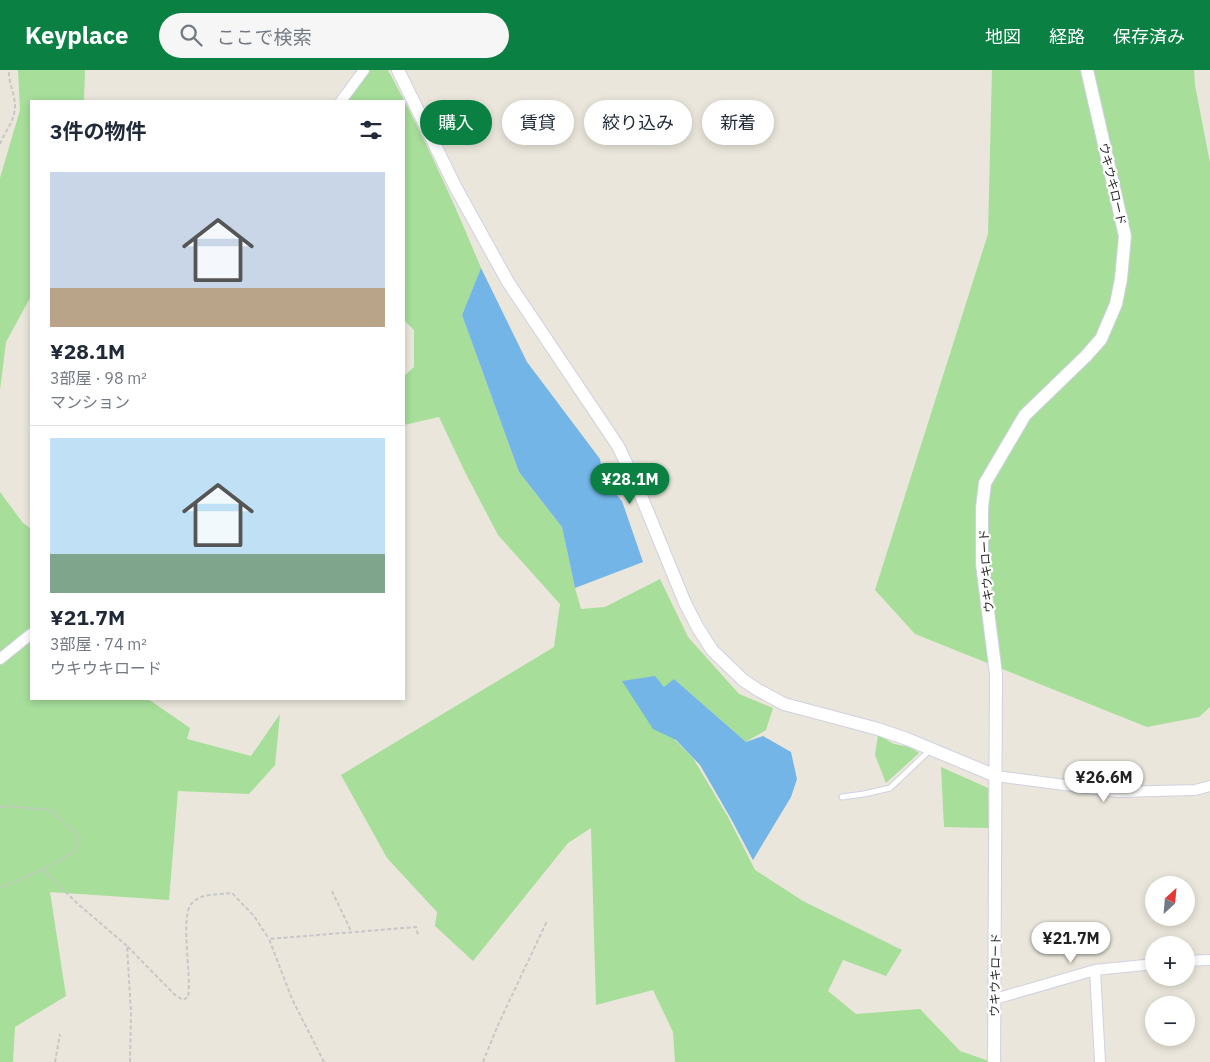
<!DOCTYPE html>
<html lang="ja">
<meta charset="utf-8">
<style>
:root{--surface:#fff;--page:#f6f6f7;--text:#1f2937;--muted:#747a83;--line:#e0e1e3;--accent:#0b8043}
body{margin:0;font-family:"IBM Plex Sans","Noto Sans JP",sans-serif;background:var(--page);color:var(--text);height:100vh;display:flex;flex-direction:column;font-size:19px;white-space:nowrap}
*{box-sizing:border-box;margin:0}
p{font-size:16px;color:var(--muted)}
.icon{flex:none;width:28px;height:28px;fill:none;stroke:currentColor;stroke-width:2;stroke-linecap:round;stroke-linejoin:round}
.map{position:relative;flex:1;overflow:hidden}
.drawer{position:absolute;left:30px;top:30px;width:375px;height:600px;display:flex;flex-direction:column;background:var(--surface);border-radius:0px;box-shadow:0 2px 8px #0003}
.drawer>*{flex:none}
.top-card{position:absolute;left:420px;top:30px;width:475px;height:45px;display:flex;gap:10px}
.needle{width:32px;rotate:26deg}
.fabs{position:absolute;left:1145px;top:806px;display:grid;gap:10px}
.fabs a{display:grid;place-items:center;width:50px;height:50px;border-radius:50%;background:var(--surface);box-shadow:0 2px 8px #0003;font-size:25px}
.price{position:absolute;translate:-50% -42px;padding:0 11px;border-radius:18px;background:#fff;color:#222;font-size:16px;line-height:32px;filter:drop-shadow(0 1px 2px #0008)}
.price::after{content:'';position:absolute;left:50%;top:30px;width:15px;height:11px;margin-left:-8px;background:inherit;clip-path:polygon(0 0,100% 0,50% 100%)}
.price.current{background:var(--accent);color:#fff}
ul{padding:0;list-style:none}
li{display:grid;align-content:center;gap:10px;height:265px;padding:0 20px}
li+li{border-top:1px solid var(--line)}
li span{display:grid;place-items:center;height:155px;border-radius:0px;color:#555}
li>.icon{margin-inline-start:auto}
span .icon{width:90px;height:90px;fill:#fffc;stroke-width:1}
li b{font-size:21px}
h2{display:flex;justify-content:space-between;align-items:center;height:60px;padding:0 20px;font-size:21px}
.pill{padding:0 18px;border-radius:22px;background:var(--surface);box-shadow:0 2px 8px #0003;font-size:18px;line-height:45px}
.pill.current{background:var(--accent);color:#fff}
header{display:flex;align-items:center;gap:30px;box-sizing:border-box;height:70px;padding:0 25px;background:var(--accent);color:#fff}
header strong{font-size:24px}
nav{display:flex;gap:28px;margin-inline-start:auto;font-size:18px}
.search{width:350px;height:45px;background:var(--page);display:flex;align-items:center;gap:12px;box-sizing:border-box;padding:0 18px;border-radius:28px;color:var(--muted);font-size:19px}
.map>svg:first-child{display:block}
</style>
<header>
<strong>Keyplace</strong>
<div class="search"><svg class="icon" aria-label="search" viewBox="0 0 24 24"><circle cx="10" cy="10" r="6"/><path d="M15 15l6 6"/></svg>ここで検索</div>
<nav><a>地図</a><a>経路</a><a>保存済み</a></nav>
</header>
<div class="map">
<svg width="1210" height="992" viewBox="0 0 1210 992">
<rect width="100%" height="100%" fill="#eae6db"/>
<!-- green -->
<g fill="#a6de9a">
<path d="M18,0H85L84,31H31V226L6,272L0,320V108L20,40Z"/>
<path d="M356,0H388C423,64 453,130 481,198L462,245L519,402L562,457L575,518L581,539L605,537L660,509L688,567L739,624L773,638L766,660L746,672L674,609L670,665L693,688L728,747L755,800L803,831L902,880L886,906L843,890L828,921L856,944L920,939L960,981L986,990L1004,992H675L673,962L653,920L596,935L591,758L568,773L473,891L435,856L437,842L387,788L341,705L554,577L560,534L498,465L464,400L439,347L404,355V306L414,297V260L404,250V31H341Z"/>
<path d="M992,0H1194L1195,15L1210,93V637L1199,647L1147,657L915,564L875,520L988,164Z"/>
<path d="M0,422L23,453L31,459V629H148L190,658L187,669L251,686L280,644L275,695L249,724L178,721L169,830L50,822L66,926L15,957L13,992H0Z"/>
<path d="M878,665L894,674L910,677L919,683L886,713L875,685Z"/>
<path d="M941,697L988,718L989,758L944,757Z"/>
</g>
<!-- water -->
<g fill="#73b5e7">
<path d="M481,198L527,292L600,389L604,410L622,431L643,492L575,518L562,457L519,402L462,245Z"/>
<path d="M655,606L664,617L674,609L746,672L763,666L791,682L797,709L791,727L753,790L730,747L700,695L676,670L653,659L622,611Z"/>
</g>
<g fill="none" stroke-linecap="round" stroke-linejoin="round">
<!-- service casing -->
<g stroke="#d0d1e1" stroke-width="7">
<path id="service" d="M842,727L864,724L890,718L930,680"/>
</g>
<!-- minor casing -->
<g stroke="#d0d1e1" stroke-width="12">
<g id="minor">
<path d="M341,31L364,0"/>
<path d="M0,589L31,564"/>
<path d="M996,706L1118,722L1195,720L1210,716"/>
<path d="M1186,891L1210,890"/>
<path d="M1095,900L1100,992"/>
<path d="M995,929L1095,900L1154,894"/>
</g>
</g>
<!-- tertiary casing -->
<g stroke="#d0d1e1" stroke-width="14">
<g id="tertiary">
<path d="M398,0L456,118L508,212L618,376L637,416L685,533L698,558L712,580L743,610L758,620L784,634L878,659L907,669L996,706"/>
<path d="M994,992L996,604L982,494V438L985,413L1025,345L1086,286L1101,269L1116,234L1121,209L1125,166L1087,0"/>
</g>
</g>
<!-- path -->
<g stroke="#c7c7c7" stroke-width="2" stroke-dasharray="4 2.5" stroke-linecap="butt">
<path d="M0,74C5,61 15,51 15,36C15,24 8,12 9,0"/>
<path d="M0,737L8,736L51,740L80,767L75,781L52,795L0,818"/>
<path d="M42,799L78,834L127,876"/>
<path d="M332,821L351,861"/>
<path d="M55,992L60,964"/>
<path d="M130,992L131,943L127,876L175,925L183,930L188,927C192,905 180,851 191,834C193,832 198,828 201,827C210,824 222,824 232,823L254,846L269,869"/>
<path d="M324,992L292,929L269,869L416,857L418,865"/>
<path d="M483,992L498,955L547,851"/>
</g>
<!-- service -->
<use href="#service" stroke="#fff" stroke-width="5"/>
<!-- minor -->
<use href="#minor" stroke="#fff" stroke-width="10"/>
<!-- tertiary -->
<use href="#tertiary" stroke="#fff" stroke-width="12"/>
</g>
<g text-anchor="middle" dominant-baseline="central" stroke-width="4.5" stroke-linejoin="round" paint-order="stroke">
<!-- street labels -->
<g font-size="12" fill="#292929" stroke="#fff">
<text transform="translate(1113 114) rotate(77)">ウキウキロード</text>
<text transform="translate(986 501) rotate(-94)">ウキウキロード</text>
<text transform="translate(995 905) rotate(-89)">ウキウキロード</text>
</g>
</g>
</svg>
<div class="fabs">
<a><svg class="needle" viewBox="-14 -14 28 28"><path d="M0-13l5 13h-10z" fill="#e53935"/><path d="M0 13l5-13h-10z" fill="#747a83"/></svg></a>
<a>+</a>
<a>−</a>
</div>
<b class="price current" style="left:630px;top:435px">¥28.1M</b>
<b class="price" style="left:1104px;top:733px">¥26.6M</b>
<b class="price" style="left:1071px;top:894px">¥21.7M</b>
<div class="top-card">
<a class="pill current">購入</a>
<a class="pill">賃貸</a>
<a class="pill">絞り込み</a>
<a class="pill">新着</a>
</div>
<section class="drawer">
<h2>3件の物件<svg class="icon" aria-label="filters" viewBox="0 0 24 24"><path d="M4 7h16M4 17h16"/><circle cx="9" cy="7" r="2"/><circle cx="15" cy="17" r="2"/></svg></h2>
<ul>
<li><span style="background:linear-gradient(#c9d6e8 75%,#b9a48a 0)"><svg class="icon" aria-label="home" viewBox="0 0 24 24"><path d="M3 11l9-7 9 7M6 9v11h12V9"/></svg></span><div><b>¥28.1M</b><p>3部屋 · 98 m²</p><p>マンション</p></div></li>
<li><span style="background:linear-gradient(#bfe0f5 75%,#7fa58c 0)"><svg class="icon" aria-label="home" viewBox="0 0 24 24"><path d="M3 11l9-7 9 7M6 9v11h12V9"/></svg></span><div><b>¥21.7M</b><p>3部屋 · 74 m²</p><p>ウキウキロード</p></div></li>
</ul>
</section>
</div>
